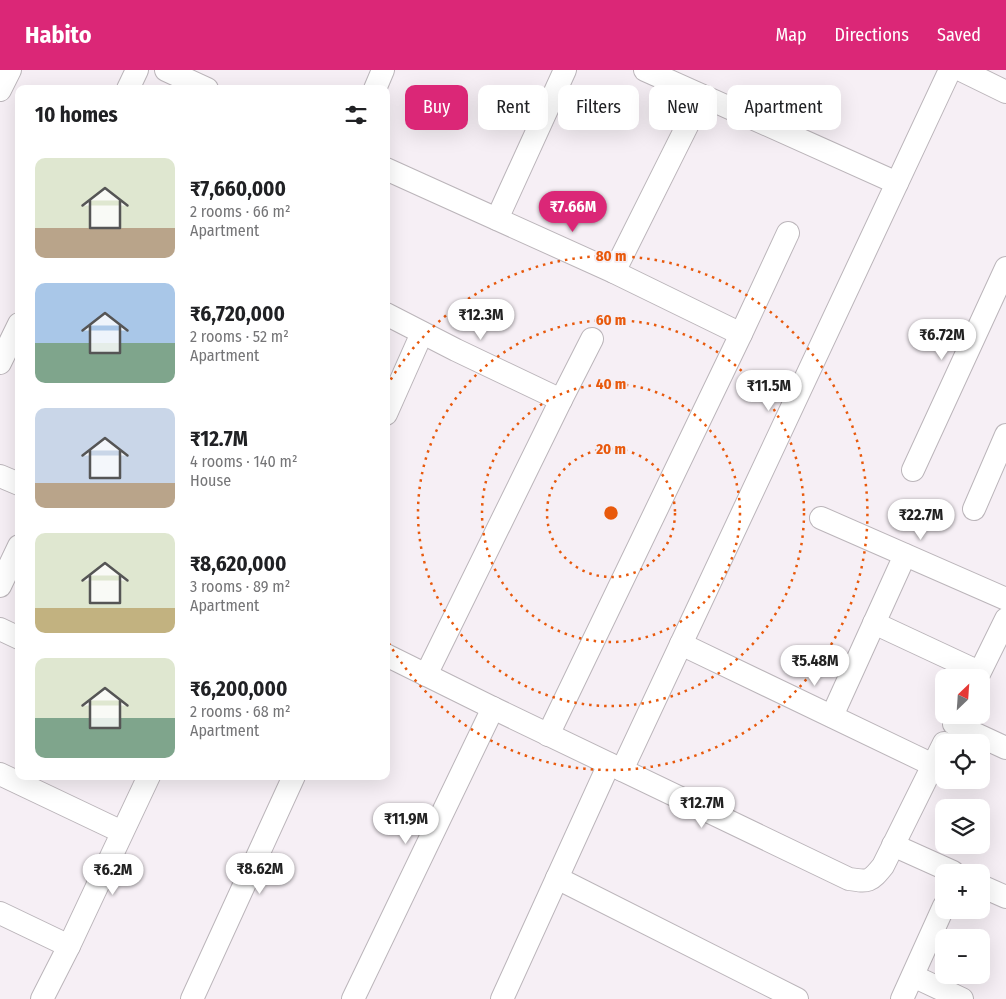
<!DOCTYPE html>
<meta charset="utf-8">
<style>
:root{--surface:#fff;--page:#f6f6f6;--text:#202124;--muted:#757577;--accent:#db2777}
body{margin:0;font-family:"Fira Sans Condensed",sans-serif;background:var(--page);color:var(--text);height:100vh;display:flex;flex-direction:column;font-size:19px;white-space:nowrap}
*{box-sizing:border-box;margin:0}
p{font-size:16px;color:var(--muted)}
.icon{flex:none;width:28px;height:28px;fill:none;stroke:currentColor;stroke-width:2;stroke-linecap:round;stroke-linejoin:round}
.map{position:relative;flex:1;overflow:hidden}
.panel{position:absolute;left:15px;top:15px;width:375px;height:695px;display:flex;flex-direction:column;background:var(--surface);border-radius:10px;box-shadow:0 5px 20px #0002}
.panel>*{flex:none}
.hud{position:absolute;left:405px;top:15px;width:475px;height:45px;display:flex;gap:10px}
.needle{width:32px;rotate:25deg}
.tools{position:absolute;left:935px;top:599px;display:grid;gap:10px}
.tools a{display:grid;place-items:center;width:55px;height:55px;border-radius:10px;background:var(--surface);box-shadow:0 5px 20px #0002;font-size:25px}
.price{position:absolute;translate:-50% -42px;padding:0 11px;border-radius:18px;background:#fff;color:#222;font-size:16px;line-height:32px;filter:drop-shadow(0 1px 2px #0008)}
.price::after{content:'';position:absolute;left:50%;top:30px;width:15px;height:11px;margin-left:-8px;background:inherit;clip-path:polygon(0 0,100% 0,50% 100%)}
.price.on{background:var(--accent);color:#fff}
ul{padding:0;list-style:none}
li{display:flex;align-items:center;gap:15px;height:125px;padding:0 20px}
li span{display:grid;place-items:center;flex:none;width:140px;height:100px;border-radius:10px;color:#555}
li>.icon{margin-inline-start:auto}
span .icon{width:60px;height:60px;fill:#fffc;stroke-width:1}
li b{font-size:21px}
h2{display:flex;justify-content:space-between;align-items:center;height:60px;padding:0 20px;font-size:21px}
.pill{padding:0 18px;border-radius:10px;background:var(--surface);box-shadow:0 5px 20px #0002;font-size:18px;line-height:45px}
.pill.on{background:var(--accent);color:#fff}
header{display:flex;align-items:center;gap:30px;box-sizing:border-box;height:70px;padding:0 25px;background:var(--accent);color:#fff}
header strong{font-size:24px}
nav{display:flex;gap:28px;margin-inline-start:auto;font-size:18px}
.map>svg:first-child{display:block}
</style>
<header>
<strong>Habito</strong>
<nav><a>Map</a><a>Directions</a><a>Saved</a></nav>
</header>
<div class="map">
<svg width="1006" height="929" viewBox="0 0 1006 929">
<rect width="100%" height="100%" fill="#f6eff5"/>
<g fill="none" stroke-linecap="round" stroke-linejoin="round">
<!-- street casing -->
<g stroke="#bbb5ba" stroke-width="24">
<g id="street">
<path d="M166,0L207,19"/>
<path d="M645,0L897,113"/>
<path d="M961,0L1006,22"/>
<path d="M128,19L137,0"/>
<path d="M375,19L383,0"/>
<path d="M0,20L10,0"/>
<path d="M386,99L614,202L741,264"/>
<path d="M497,149L565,0"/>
<path d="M614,202L702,26"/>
<path d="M386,244L456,280L561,330"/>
<path d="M0,293L19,254"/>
<path d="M386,344L422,263"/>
<path d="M913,400L1006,198"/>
<path d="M0,406L19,414"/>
<path d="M974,439L1006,365"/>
<path d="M821,448L1006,529"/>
<path d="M0,516L19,476"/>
<path d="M874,553L979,602"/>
<path d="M0,559L19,568"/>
<path d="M681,574L933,695"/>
<path d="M386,585L493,638L849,809C869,812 870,812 883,796L944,673"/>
<path d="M426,605L561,330L592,269"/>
<path d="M977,608L1006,549"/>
<path d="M832,646L905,485"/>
<path d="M954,654L1006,678"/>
<path d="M548,665L741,264L788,163"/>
<path d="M622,700L950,0"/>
<path d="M0,704L122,762"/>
<path d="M893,775L953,802"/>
<path d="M557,808L797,929"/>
<path d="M981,816L1006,827"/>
<path d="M0,843L69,876"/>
<path d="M913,906L962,929"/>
<path d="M42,929L69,876L149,706"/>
<path d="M192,929L294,706"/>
<path d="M353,929L493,638"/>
<path d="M502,929L609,694"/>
<path d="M902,929L944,836"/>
</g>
</g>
<!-- street -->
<use href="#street" stroke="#fff" stroke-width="22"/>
</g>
<!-- distance rings -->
<g fill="none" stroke="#e8590c" stroke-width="2.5" stroke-dasharray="2.5 5">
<circle cx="611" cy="443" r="64"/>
<circle cx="611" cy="443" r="129"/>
<circle cx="611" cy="443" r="193"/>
<path d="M387 316A257 257 0 1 1 387 570"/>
</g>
<circle cx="611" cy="443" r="8" fill="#e8590c" stroke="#f6eff5" stroke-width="2.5"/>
<g font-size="15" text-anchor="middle" font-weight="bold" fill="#e8590c" stroke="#f6eff5" stroke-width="4" stroke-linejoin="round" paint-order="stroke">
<text x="611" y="191">80 m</text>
<text x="611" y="255">60 m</text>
<text x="611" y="319">40 m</text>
<text x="611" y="384">20 m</text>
</g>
</svg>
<div class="tools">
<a><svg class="needle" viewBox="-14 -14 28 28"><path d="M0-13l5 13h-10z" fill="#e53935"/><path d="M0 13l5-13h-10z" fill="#757577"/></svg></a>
<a><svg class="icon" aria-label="locate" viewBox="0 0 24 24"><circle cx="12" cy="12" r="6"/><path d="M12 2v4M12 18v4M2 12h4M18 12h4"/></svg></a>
<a><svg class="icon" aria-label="layers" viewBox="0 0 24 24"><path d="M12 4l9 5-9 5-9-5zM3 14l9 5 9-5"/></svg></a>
<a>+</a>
<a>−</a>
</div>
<b class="price on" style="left:573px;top:163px">₹7.66M</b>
<b class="price" style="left:481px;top:271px">₹12.3M</b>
<b class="price" style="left:942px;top:291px">₹6.72M</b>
<b class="price" style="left:769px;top:342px">₹11.5M</b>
<b class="price" style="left:921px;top:471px">₹22.7M</b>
<b class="price" style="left:815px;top:617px">₹5.48M</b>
<b class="price" style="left:702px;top:759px">₹12.7M</b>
<b class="price" style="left:406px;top:775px">₹11.9M</b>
<b class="price" style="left:260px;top:825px">₹8.62M</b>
<b class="price" style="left:113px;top:826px">₹6.2M</b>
<div class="hud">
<a class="pill on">Buy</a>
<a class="pill">Rent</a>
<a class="pill">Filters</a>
<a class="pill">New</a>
<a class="pill">Apartment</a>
</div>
<section class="panel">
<h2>10 homes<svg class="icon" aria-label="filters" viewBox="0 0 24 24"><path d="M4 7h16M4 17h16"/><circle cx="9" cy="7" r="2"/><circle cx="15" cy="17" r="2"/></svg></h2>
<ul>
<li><span style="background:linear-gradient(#dfe7d0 70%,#b9a48a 0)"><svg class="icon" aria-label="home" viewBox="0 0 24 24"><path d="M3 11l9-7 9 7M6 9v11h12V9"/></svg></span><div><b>₹7,660,000</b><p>2 rooms · 66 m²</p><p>Apartment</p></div></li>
<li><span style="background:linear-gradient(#a9c7e8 60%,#7fa58c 0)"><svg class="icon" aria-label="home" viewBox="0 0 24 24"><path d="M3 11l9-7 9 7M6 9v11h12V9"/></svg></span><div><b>₹6,720,000</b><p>2 rooms · 52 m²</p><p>Apartment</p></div></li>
<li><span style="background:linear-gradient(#c9d6e8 75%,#b9a48a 0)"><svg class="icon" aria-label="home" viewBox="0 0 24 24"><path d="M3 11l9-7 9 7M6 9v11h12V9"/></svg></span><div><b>₹12.7M</b><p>4 rooms · 140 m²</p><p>House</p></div></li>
<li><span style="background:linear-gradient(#dfe7d0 75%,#c2b280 0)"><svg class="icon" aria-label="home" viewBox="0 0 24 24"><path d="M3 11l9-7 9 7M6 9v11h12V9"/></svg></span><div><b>₹8,620,000</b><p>3 rooms · 89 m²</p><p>Apartment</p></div></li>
<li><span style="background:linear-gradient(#dfe7d0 60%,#7fa58c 0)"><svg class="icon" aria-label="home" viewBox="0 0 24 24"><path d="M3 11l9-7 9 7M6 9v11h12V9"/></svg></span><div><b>₹6,200,000</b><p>2 rooms · 68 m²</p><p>Apartment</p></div></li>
</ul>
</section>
</div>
